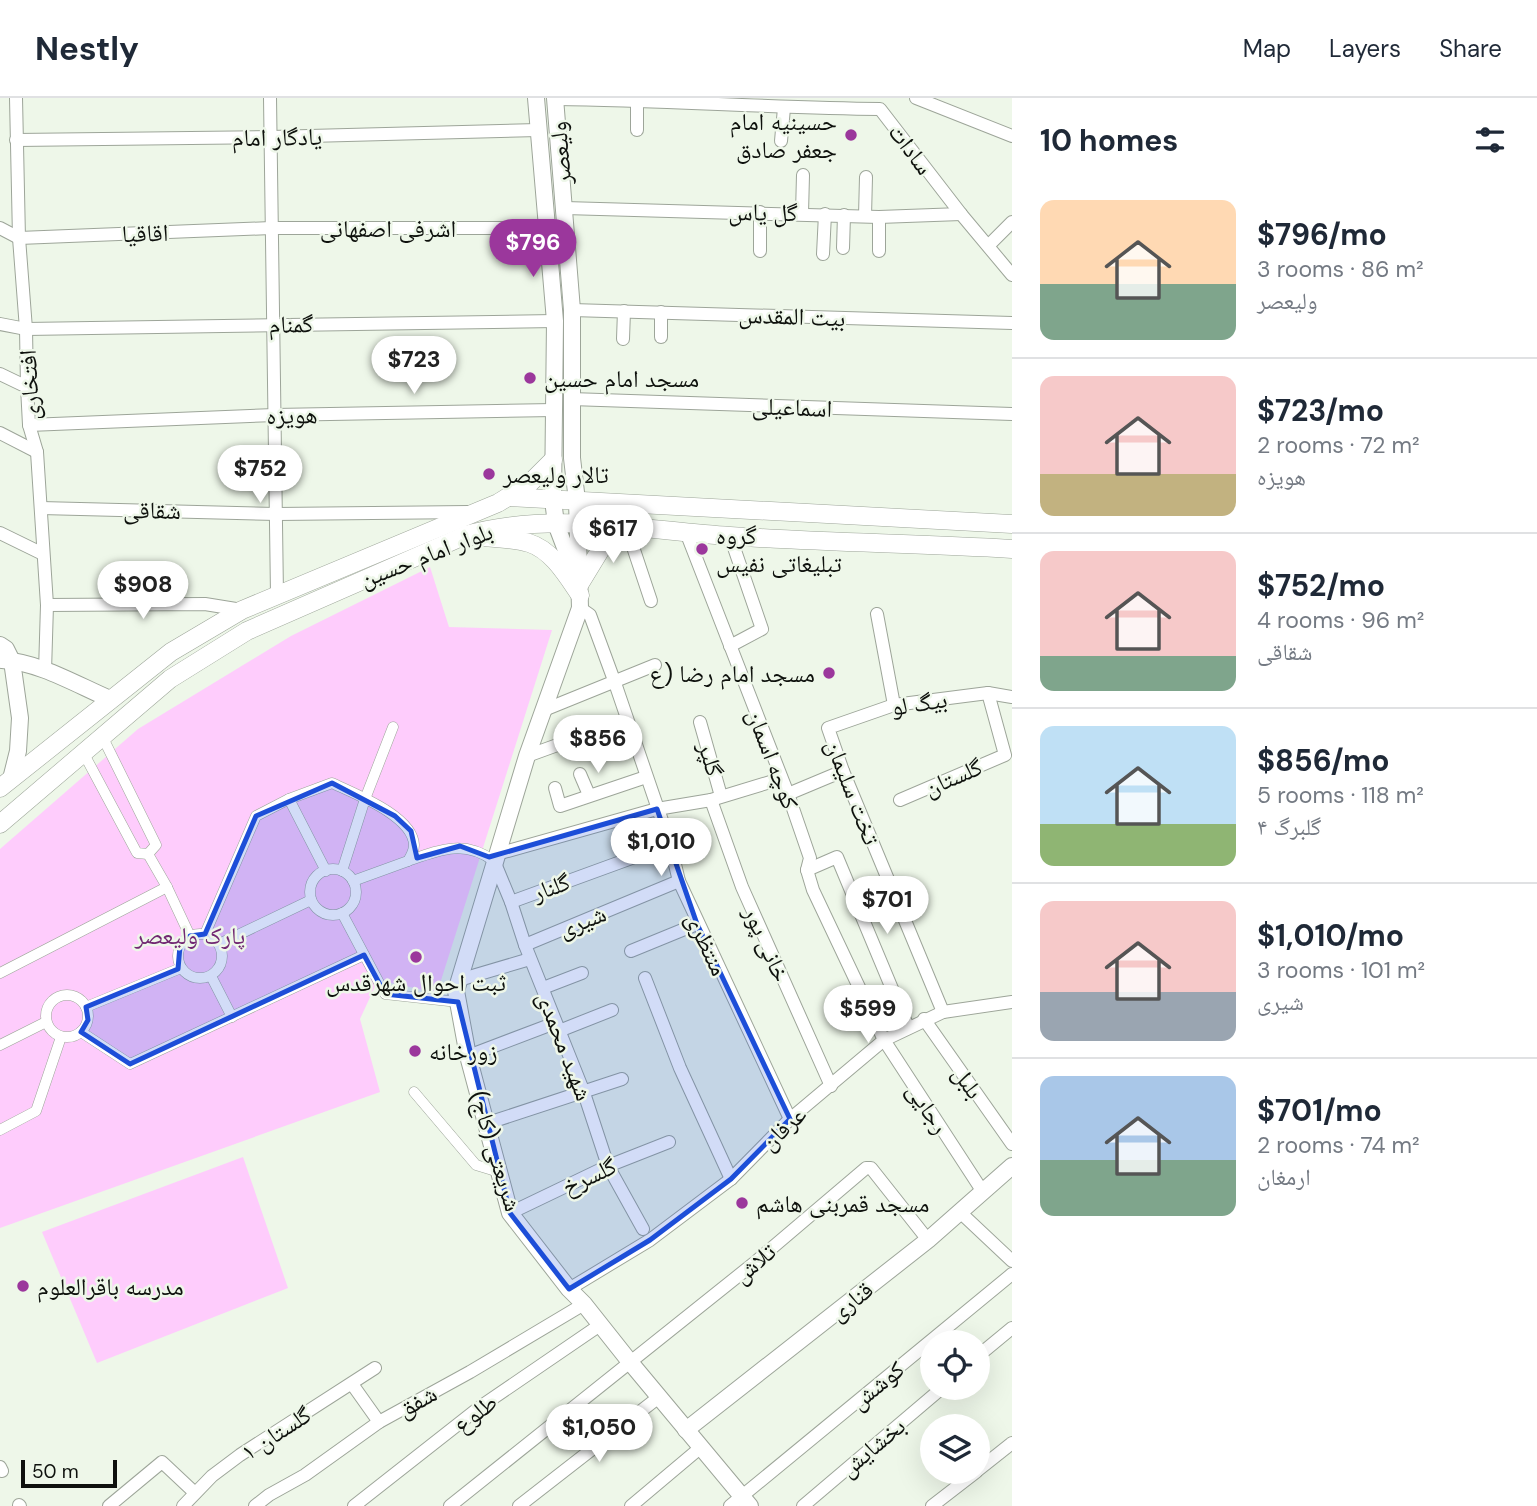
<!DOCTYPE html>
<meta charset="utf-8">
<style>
:root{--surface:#fff;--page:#f2f2f3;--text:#1f2937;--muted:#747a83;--line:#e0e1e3;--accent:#9b379c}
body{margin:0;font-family:"DM Sans","Noto Naskh Arabic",sans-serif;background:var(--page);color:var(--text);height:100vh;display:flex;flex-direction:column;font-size:26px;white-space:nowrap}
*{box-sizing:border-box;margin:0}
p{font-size:23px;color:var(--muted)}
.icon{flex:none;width:38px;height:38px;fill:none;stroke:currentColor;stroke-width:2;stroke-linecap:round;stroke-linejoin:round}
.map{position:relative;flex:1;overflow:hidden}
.sheet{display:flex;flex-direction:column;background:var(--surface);width:525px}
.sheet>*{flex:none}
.buttons{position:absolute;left:920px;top:1232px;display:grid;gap:14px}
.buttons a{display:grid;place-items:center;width:70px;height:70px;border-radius:50%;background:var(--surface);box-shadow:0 7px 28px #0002;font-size:35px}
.scale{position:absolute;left:21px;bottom:18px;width:96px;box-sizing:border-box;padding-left:7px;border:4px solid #0e110d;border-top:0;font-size:19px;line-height:24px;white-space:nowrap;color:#0e110d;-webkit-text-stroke:5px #eef7e9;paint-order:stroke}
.price{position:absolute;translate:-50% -60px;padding:0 16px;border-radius:24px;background:#fff;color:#222;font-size:23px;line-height:46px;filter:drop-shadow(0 2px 4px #0008)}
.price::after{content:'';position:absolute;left:50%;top:42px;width:21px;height:16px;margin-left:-10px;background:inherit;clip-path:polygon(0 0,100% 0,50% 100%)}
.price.current{background:var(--accent);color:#fff}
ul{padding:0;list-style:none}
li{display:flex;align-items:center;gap:21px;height:175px;padding:0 28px}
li+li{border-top:2px solid var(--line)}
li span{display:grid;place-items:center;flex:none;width:196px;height:140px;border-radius:14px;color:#555}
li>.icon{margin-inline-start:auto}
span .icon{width:84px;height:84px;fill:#fffc;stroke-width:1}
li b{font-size:30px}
h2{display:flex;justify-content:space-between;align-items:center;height:84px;padding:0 28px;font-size:30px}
header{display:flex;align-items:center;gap:42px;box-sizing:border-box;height:98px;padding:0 35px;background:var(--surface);border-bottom:2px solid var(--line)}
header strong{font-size:33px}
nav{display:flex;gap:38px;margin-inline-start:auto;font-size:24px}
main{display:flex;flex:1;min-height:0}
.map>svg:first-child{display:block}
</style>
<header>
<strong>Nestly</strong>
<nav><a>Map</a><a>Layers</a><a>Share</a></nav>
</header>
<main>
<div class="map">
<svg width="1012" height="1408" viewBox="0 0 1012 1408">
<rect width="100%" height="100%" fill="#eef7e9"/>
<!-- green -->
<g fill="#feccfc">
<path d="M430,469L449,529L552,532L437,895L378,882L360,921L380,994L0,1130V751L138,631L291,538Z"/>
<path d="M243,1059L288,1190L97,1265L42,1134Z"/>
</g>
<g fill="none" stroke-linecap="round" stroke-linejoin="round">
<!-- pedestrian casing -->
<g stroke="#9da599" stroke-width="11">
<g id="pedestrian">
<path d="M103,640L156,747L148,756L167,789L190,838"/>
<path d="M84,656L137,755L148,756"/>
<path d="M408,763C439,752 464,741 494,763"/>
<circle cx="333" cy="794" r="23"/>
<path d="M326,773L289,701L332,685C355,696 413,718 414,747C414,752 411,758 408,763L353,783"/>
<path d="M342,773L365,701L393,629"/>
<path d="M342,815L385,896L458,904"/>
<circle cx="200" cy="858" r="22"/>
<path d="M205,836L256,718L289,701"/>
<path d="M219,846L311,802"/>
<path d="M0,875L167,789"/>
<path d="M211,878L232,919"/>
<circle cx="67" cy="918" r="21"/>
<path d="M86,909L181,870"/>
<path d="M81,934L130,966L364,857"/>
<path d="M0,947L46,924"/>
<path d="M414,994L476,1067L499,1074"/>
<path d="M0,1032L36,1013L61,939"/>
</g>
</g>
<!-- minor casing -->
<g stroke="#9da599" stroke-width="14">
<g id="minor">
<path d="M16,0L19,140L26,231L27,289L29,327L37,354L47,507L45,573"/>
<path d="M270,0L277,497"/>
<path d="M916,0L1012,38"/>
<path d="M556,1C664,2 772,10 880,11L961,116L1012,177"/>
<path d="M637,2V32"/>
<path d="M16,42L271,39L538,32"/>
<path d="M781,43L784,10"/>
<path d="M565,110L879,119L961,116"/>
<path d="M802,115L803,77"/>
<path d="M865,118L866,79"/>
<path d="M879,119V153"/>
<path d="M0,130L19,140L271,130H547"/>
<path d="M989,147L1012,124"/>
<path d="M843,150L844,117"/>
<path d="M760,153V114"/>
<path d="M823,156L825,116"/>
<path d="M572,212L1012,225"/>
<path d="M0,226L26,231L555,223"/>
<path d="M661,239V214"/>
<path d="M623,241L624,213"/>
<path d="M0,276L27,289"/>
<path d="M571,301L1012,316"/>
<path d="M29,327L275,317L554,312"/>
<path d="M0,335L37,354"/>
<path d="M41,410L277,416L469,414"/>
<path d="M626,428L651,503"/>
<path d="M686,434L788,696L810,760L807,772L813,792L884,942L983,1094"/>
<path d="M0,435L43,456"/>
<path d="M47,507L205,506L242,512"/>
<path d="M580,510L590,517L615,585L670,746L679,783L790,1021"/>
<path d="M877,516L894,607"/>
<path d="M730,548L762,531L730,438"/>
<path d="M544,612L655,567"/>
<path d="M700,624L721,698"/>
<path d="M527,658L607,629"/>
<path d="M580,676L589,697"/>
<path d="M555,690L560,708L646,679"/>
<path d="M788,696L843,673"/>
<path d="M711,702L742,789L831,988"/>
<path d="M900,702L1005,657L988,595"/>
<path d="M497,756L657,711L711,702L780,681"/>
<path d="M494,763L511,804L525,847L583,992L608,1068L643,1131"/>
<path d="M807,772L837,759L908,929"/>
<path d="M511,804L670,746"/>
<path d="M525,847L679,783"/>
<path d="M631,853L697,826"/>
<path d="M645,880L680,970L731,1081"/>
<path d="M459,882L530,861"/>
<path d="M543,890L582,875"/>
<path d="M943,914L843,673L828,630L894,607L988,595L1012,599"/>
<path d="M924,921L1012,1046"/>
<path d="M559,933L612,912"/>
<path d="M468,958L555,925"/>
<path d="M485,1026L622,981"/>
<path d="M510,1115L608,1068L669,1044"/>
<path d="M961,1115L1012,1163"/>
<path d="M569,1191L650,1142L731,1081L790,1021L884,942L943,914L1012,904"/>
<path d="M978,1258L1012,1230"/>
<path d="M352,1286L379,1324"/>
<path d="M0,1369L2,1373"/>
<path d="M978,1372L1012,1345"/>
<path d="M19,1407L20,1408"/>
<path d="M109,1408L162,1364L195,1395"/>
<path d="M183,1408L212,1378L240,1357L375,1270"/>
<path d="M255,1408L269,1397L305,1377L379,1324L470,1274L584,1206"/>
<path d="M354,1408L480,1309L600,1227"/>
<path d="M450,1408L753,1166L866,1070H871L928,1142"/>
<path d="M519,1408L659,1299"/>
<path d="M631,1408L700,1350"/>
<path d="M730,1408L1012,1176"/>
<path d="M803,1408L942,1290"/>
<path d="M932,1408L976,1374"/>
</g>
</g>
<!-- tertiary casing -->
<g stroke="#9da599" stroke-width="18">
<g id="tertiary">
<path d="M536,0L555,223L553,402L556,426L575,476"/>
<path d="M555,0L572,212V360L577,403L580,510L527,658L456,893L468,958L510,1115L569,1191L584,1206L630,1264L750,1408"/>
<path d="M0,547L6,551L12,563L20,620L18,653L11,681"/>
<path d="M2,562C39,564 77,587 110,601"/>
<path d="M686,1332L928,1142L1012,1068"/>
</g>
</g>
<!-- secondary casing -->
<g stroke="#9da599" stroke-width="19">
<g id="secondary">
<path d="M508,399L1012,426"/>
<path d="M472,438C490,440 512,440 529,445C552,452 567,478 580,497"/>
<path d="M579,487L615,428"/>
<path d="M0,690L171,554L242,512L498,405L529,386L553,362"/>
<path d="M0,726L170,581L247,533L466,437C551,413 642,432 730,438C824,445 918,445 1012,451"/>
</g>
</g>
<!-- pedestrian -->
<use href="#pedestrian" stroke="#fff" stroke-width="10"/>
<!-- minor -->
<use href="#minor" stroke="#fff" stroke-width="12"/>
<!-- tertiary -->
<use href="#tertiary" stroke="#fff" stroke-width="16"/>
<!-- secondary -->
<use href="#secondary" stroke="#fff" stroke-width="18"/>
</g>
<!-- marked area -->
<path fill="#1d4ed8" fill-opacity="0.2" stroke="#1d4ed8" stroke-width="5" stroke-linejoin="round" d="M332,685L395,718L411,733L417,760L460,748L489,759L657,711L697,826L790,1021L731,1081L650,1142L569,1191L510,1115L458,904L385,896L364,857L130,966L81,934L88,922L86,909L178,871L180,848L190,838L205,836L256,718Z"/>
<!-- markers -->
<g fill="#9b379c" stroke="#eef7e9" stroke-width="2.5">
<circle cx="851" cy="37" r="7"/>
<circle cx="530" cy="280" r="7"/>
<circle cx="489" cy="376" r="7"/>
<circle cx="702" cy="451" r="7"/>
<circle cx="829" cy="575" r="7"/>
<circle cx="416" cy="859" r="7"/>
<circle cx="415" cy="953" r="7"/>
<circle cx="742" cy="1105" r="7"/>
<circle cx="23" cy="1188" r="7"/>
</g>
<g text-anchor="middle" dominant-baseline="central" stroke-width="5" stroke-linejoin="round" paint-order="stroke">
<!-- poi labels -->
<g font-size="24" fill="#0e110d" stroke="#eef7e9" text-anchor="start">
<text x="837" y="23" text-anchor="end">حسینیه امام<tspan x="837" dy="28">جعفر صادق</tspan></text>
<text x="544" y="280">مسجد امام حسین</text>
<text x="503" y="376">تالار ولیعصر</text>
<text x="716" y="437">گروه<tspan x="716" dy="28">تبلیغاتی نفیس</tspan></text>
<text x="815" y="575" text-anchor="end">مسجد امام رضا (ع</text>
<text x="416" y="884" text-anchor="middle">ثبت احوال شهرقدس</text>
<text x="429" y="953">زورخانه</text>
<text x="756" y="1105">مسجد قمربنی هاشم</text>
<text x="37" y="1188">مدرسه باقرالعلوم</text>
</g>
<!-- street labels -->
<g font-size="24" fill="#0e110d" stroke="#eef7e9">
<text transform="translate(277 39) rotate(-1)">یادگار امام</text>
<text transform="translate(911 51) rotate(53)">سادات</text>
<text transform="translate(560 55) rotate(-95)">ولیعصر</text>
<text transform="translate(763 114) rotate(1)">گل یاس</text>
<text x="388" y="130">اشرفی اصفهانی</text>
<text transform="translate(145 135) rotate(-2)">اقاقیا</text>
<text transform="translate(792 218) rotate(2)">بیت المقدس</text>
<text transform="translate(291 226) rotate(-1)">گمنام</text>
<text transform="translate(29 287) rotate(-93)">افتخاری</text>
<text transform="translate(792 309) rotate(2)">اسماعیلی</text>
<text transform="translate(292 317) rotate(-1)">هویزه</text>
<text transform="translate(152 412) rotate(1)">شقاقی</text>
<text transform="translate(426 457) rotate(-21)">بلوار امام حسین</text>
<text transform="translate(919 605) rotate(-9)">بیگ لو</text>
<text transform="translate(711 661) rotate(74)">گلپر</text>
<text transform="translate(773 661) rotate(69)">کوچه اسمان</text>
<text transform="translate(953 679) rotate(-23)">گلستان</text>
<text transform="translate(853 694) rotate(69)">تخت سلیمان</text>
<text transform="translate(551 789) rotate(-20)">گلنار</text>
<text transform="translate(582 823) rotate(-22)">شیری</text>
<text transform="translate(707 846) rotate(65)">منتظری</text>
<text transform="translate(767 846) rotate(66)">خانی پور</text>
<text transform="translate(565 948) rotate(69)">شهید محمدی</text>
<text transform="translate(968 984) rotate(55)">بلبل</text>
<text transform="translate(928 1010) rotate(57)">رجایی</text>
<text transform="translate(783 1030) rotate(-43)">عرفان</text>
<text transform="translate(496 1053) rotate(73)">شریعتی (کاج)</text>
<text transform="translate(589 1078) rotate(-25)">گلسرخ</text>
<text transform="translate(754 1165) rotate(-40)">تلاش</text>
<text transform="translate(851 1203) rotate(-38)">قناری</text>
<text transform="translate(877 1287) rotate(-39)">کوشش</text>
<text transform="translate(417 1303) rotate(-29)">شفق</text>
<text transform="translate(475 1315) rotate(-37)">طلوع</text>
<text transform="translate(276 1335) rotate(-33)">گلستان ۱</text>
<text transform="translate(872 1349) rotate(-40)">بخشایش</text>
</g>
<!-- park labels -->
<g font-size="24" fill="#712772" stroke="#eef7e9">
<text x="190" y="837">پارک ولیعصر</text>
</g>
</g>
</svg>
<div class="buttons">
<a><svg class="icon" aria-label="locate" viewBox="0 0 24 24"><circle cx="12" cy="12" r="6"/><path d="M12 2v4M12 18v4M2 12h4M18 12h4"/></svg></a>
<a><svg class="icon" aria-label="layers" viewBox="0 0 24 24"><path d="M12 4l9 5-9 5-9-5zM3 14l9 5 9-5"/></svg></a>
</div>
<div class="scale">50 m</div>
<b class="price current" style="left:533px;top:181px">$796</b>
<b class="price" style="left:414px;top:298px">$723</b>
<b class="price" style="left:260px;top:407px">$752</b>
<b class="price" style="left:613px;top:467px">$617</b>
<b class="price" style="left:143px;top:523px">$908</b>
<b class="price" style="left:598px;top:677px">$856</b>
<b class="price" style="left:661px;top:780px">$1,010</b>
<b class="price" style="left:887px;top:838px">$701</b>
<b class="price" style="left:868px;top:947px">$599</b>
<b class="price" style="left:599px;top:1366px">$1,050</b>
</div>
<section class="sheet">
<h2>10 homes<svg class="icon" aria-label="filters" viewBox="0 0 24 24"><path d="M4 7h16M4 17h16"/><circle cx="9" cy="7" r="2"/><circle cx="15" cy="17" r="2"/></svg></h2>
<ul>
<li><span style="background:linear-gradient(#ffd9b3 60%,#7fa58c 0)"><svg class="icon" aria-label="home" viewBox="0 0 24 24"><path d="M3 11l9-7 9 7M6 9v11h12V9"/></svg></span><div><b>$796/mo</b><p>3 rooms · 86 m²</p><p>ولیعصر</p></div></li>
<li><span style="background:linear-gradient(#f6c9c9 70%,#c2b280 0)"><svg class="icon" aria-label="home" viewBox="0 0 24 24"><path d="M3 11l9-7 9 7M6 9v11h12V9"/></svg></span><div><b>$723/mo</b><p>2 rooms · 72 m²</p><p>هویزه</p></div></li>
<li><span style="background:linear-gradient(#f6c9c9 75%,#7fa58c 0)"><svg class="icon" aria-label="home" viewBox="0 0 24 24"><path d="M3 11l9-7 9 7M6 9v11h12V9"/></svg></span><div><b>$752/mo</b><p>4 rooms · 96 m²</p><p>شقاقی</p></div></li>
<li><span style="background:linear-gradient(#bfe0f5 70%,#8fb573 0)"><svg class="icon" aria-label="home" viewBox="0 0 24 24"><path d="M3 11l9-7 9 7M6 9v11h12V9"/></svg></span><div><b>$856/mo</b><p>5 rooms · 118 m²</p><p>گلبرگ ۴</p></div></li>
<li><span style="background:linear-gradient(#f6c9c9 65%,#9aa5b1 0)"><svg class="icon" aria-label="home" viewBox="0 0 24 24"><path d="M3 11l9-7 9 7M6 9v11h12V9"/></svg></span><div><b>$1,010/mo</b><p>3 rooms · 101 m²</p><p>شیری</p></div></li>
<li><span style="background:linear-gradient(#a9c7e8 60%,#7fa58c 0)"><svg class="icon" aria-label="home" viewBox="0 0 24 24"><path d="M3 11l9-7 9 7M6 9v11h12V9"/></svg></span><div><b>$701/mo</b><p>2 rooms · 74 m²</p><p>ارمغان</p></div></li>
</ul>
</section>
</main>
